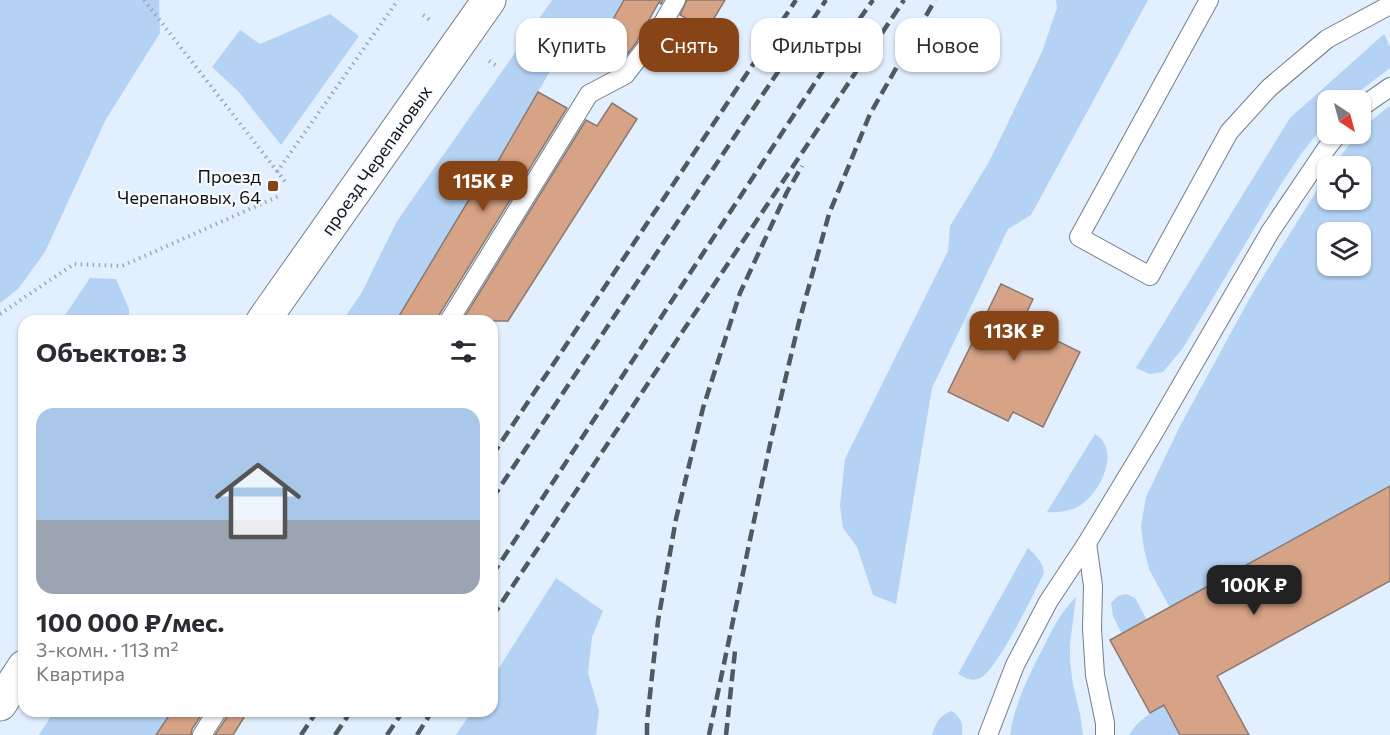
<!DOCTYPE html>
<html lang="ru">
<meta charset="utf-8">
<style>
:root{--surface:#fff;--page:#f7f7f7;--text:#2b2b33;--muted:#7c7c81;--line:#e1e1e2;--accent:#874416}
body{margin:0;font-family:Commissioner,sans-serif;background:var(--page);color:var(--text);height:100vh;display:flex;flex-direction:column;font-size:22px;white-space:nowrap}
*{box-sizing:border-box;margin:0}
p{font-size:20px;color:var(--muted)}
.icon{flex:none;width:33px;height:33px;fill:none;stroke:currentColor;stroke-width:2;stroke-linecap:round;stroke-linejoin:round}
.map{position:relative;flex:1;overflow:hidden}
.drawer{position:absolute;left:18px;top:315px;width:480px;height:402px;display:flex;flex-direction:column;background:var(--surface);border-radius:18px;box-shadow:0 2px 4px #0004}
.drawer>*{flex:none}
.hud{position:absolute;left:516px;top:18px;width:570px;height:54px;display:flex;gap:12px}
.needle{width:39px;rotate:144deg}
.buttons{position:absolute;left:1317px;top:90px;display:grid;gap:12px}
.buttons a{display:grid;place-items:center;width:54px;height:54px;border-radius:12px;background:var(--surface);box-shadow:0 2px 4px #0004;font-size:30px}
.price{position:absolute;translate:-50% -51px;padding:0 14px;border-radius:12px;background:var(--accent);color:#fff;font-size:20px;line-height:39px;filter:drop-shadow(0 2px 3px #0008)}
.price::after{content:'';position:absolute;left:50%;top:36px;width:18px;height:14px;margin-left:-9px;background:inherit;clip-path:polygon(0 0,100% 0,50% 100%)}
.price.active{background:#222;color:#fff}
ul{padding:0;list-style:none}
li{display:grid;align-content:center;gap:12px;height:318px;padding:0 18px}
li+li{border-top:2px solid var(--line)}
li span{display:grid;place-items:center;height:186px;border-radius:18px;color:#555}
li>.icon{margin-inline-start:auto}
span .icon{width:108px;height:108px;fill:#fffc;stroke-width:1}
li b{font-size:26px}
h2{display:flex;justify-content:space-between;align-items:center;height:72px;padding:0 18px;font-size:26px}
.pill{padding:0 21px;border-radius:18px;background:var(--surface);box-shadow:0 2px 4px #0004;font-size:21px;line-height:54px}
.pill.active{background:var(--accent);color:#fff}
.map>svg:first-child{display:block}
</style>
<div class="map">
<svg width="1390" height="735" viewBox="0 0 1390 735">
<rect width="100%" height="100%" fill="#e1effe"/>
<!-- green -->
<g fill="#b4d2f3" fill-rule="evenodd">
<path d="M0,0H159L160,33L106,119L45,252L18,289L0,303Z"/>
<path d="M552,0H624L599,44L572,33L490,175L396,321H342L361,294L397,221Z"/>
<path d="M1056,0H1148L1031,215L1008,229L932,388L896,604L873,595L857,547L843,528L840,506L845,459L948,251L950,226L989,162L1042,52L1057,8Z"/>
<path d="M330,14L359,36L281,145L239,92L212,67L240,30L260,44Z"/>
<path d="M1384,34L1390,47V68L1348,100H1328L1327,121L1301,154L1281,184L1183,348L1163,372L1150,374L1136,368L1290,118Z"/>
<path d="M1388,107H1390V486L1170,608L1149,569L1144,549L1141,526L1146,497L1180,426L1251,296L1327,174L1328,200H1360V166H1333L1356,136L1358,134H1360L1361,131L1366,125ZM1328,232H1360V266H1328Z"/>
<path d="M90,278L116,279L129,309V321H61Z"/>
<path d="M1095,434C1096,435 1101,438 1102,440C1117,459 1098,495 1079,506C1070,511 1057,513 1047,512Z"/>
<path d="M1028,548C1036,556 1043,562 1044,573C1035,592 996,672 980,678C972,682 965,678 958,674Z"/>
<path d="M556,578L603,611L592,637L588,673L599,711L596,735H456L472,711H492V679Z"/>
<path d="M1126,594L1135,598L1147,620L1122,634L1113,616L1111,603L1118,596Z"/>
<path d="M1076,597L1070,644V661L1073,685L1080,714L1083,735H1010C1015,702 1030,673 1045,644C1054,626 1062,611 1076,597Z"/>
<path d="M1164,705L1180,735H1129C1137,721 1151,713 1164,705Z"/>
<path d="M54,711H172L156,735H39Z"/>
<path d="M952,711C962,720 963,723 962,735H932C936,723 939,715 952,711Z"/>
</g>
<!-- building -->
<g fill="#d6a387" stroke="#8a7970" stroke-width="1.5">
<path d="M624,0H663L661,4L659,2L636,43L624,58L599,44Z"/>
<path d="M687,0H725L707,30L680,15Z"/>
<path d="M538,92L567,108L439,315L438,321H396L485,173L490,175Z"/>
<path d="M612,103L637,119L508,321H462L586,120L597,126Z"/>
<path d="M1001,284L1033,299L1026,314L1054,327L1049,337L1080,352L1043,427L1013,412L1008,421L948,392Z"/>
<path d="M1390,486V581L1217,676L1249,735H1180L1164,705L1150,713L1110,640Z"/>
<path d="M172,711H204L192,729L191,735H156Z"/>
<path d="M228,711H248L233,735H215L227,717Z"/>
</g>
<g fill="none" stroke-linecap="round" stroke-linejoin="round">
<!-- lane casing -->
<g stroke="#727f8c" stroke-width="20">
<g id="lane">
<path d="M1209,0L1079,237L1150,276L1229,132L1269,88L1327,39L1390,5"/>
<path d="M1360,108L1390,87"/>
<path d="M449,321L589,94L625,75L656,35L676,0"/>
<path d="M1087,543L1093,586L1092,629L1095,675L1105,723V735"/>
<path d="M202,735L217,711"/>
<path d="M988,735L1015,665L1048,602L1087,543L1153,434L1270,232L1326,149L1338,134"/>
</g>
</g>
<!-- street casing -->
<g stroke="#727f8c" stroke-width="35">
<g id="street">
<path d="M263,321L489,0"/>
<path d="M0,704L24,667"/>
</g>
</g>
<!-- path -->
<g stroke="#9da8b4" stroke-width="4" stroke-dasharray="1.5 4.5" stroke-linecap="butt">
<path d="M144,0L287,184"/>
<path d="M423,15L430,20"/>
<path d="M489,61L497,66"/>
<path d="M277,172L398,0"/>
<path d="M0,314L74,264L122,266L279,196"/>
</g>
<!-- lane -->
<use href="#lane" stroke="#fff" stroke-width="18"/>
<!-- street -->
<use href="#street" stroke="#fff" stroke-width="33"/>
<!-- rail -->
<g stroke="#505860" stroke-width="4.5" stroke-dasharray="12 6" stroke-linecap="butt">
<path d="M492,456L796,0"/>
<path d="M492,499L826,0"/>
<path d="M492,575L822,72L873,0"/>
<path d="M492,617L904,0"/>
<path d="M301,735L317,711"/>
<path d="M335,735L351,711"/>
<path d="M387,735L403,711"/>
<path d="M417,735L432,711"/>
<path d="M647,735V722L658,621L676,519L703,408L740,293L787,192L802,166"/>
<path d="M709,735L772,435L799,322L829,214L870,114L935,0"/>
<path d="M726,735L735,651"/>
</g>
</g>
<!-- markers -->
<rect fill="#874416" stroke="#f8fbfe" stroke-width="2" x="267" y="180" width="12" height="12" rx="3"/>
<g text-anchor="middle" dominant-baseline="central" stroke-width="4.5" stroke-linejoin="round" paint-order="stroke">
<!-- street labels -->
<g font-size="18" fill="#0e1318" stroke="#f8fbfe">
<text transform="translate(376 160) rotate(-55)">проезд Черепановых</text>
</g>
<!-- poi labels -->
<g font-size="18" fill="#0e1318" stroke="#f8fbfe" text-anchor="end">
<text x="261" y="176">Проезд<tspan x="261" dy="21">Черепановых, 64</tspan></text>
</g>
</g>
</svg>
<div class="buttons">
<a><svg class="needle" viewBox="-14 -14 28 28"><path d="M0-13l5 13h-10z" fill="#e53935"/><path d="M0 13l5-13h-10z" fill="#7c7c81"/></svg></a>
<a><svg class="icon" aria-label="locate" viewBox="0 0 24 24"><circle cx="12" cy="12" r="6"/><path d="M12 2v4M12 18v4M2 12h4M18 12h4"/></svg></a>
<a><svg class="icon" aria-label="layers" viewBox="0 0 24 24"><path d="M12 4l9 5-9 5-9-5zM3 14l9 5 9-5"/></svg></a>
</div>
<b class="price" style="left:483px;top:212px">115K ₽</b>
<b class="price" style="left:1014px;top:362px">113K ₽</b>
<b class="price active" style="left:1254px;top:616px">100K ₽</b>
<div class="hud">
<a class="pill">Купить</a>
<a class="pill active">Снять</a>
<a class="pill">Фильтры</a>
<a class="pill">Новое</a>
</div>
<section class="drawer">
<h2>Объектов: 3<svg class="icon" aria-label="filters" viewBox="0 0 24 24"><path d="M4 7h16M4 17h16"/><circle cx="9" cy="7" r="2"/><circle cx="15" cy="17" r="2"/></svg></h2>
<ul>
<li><span style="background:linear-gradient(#a9c7e8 60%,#9aa5b1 0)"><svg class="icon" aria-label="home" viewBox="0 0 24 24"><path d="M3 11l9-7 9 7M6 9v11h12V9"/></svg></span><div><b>100 000 ₽/мес.</b><p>3-комн. · 113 m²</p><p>Квартира</p></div></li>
</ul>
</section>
</div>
